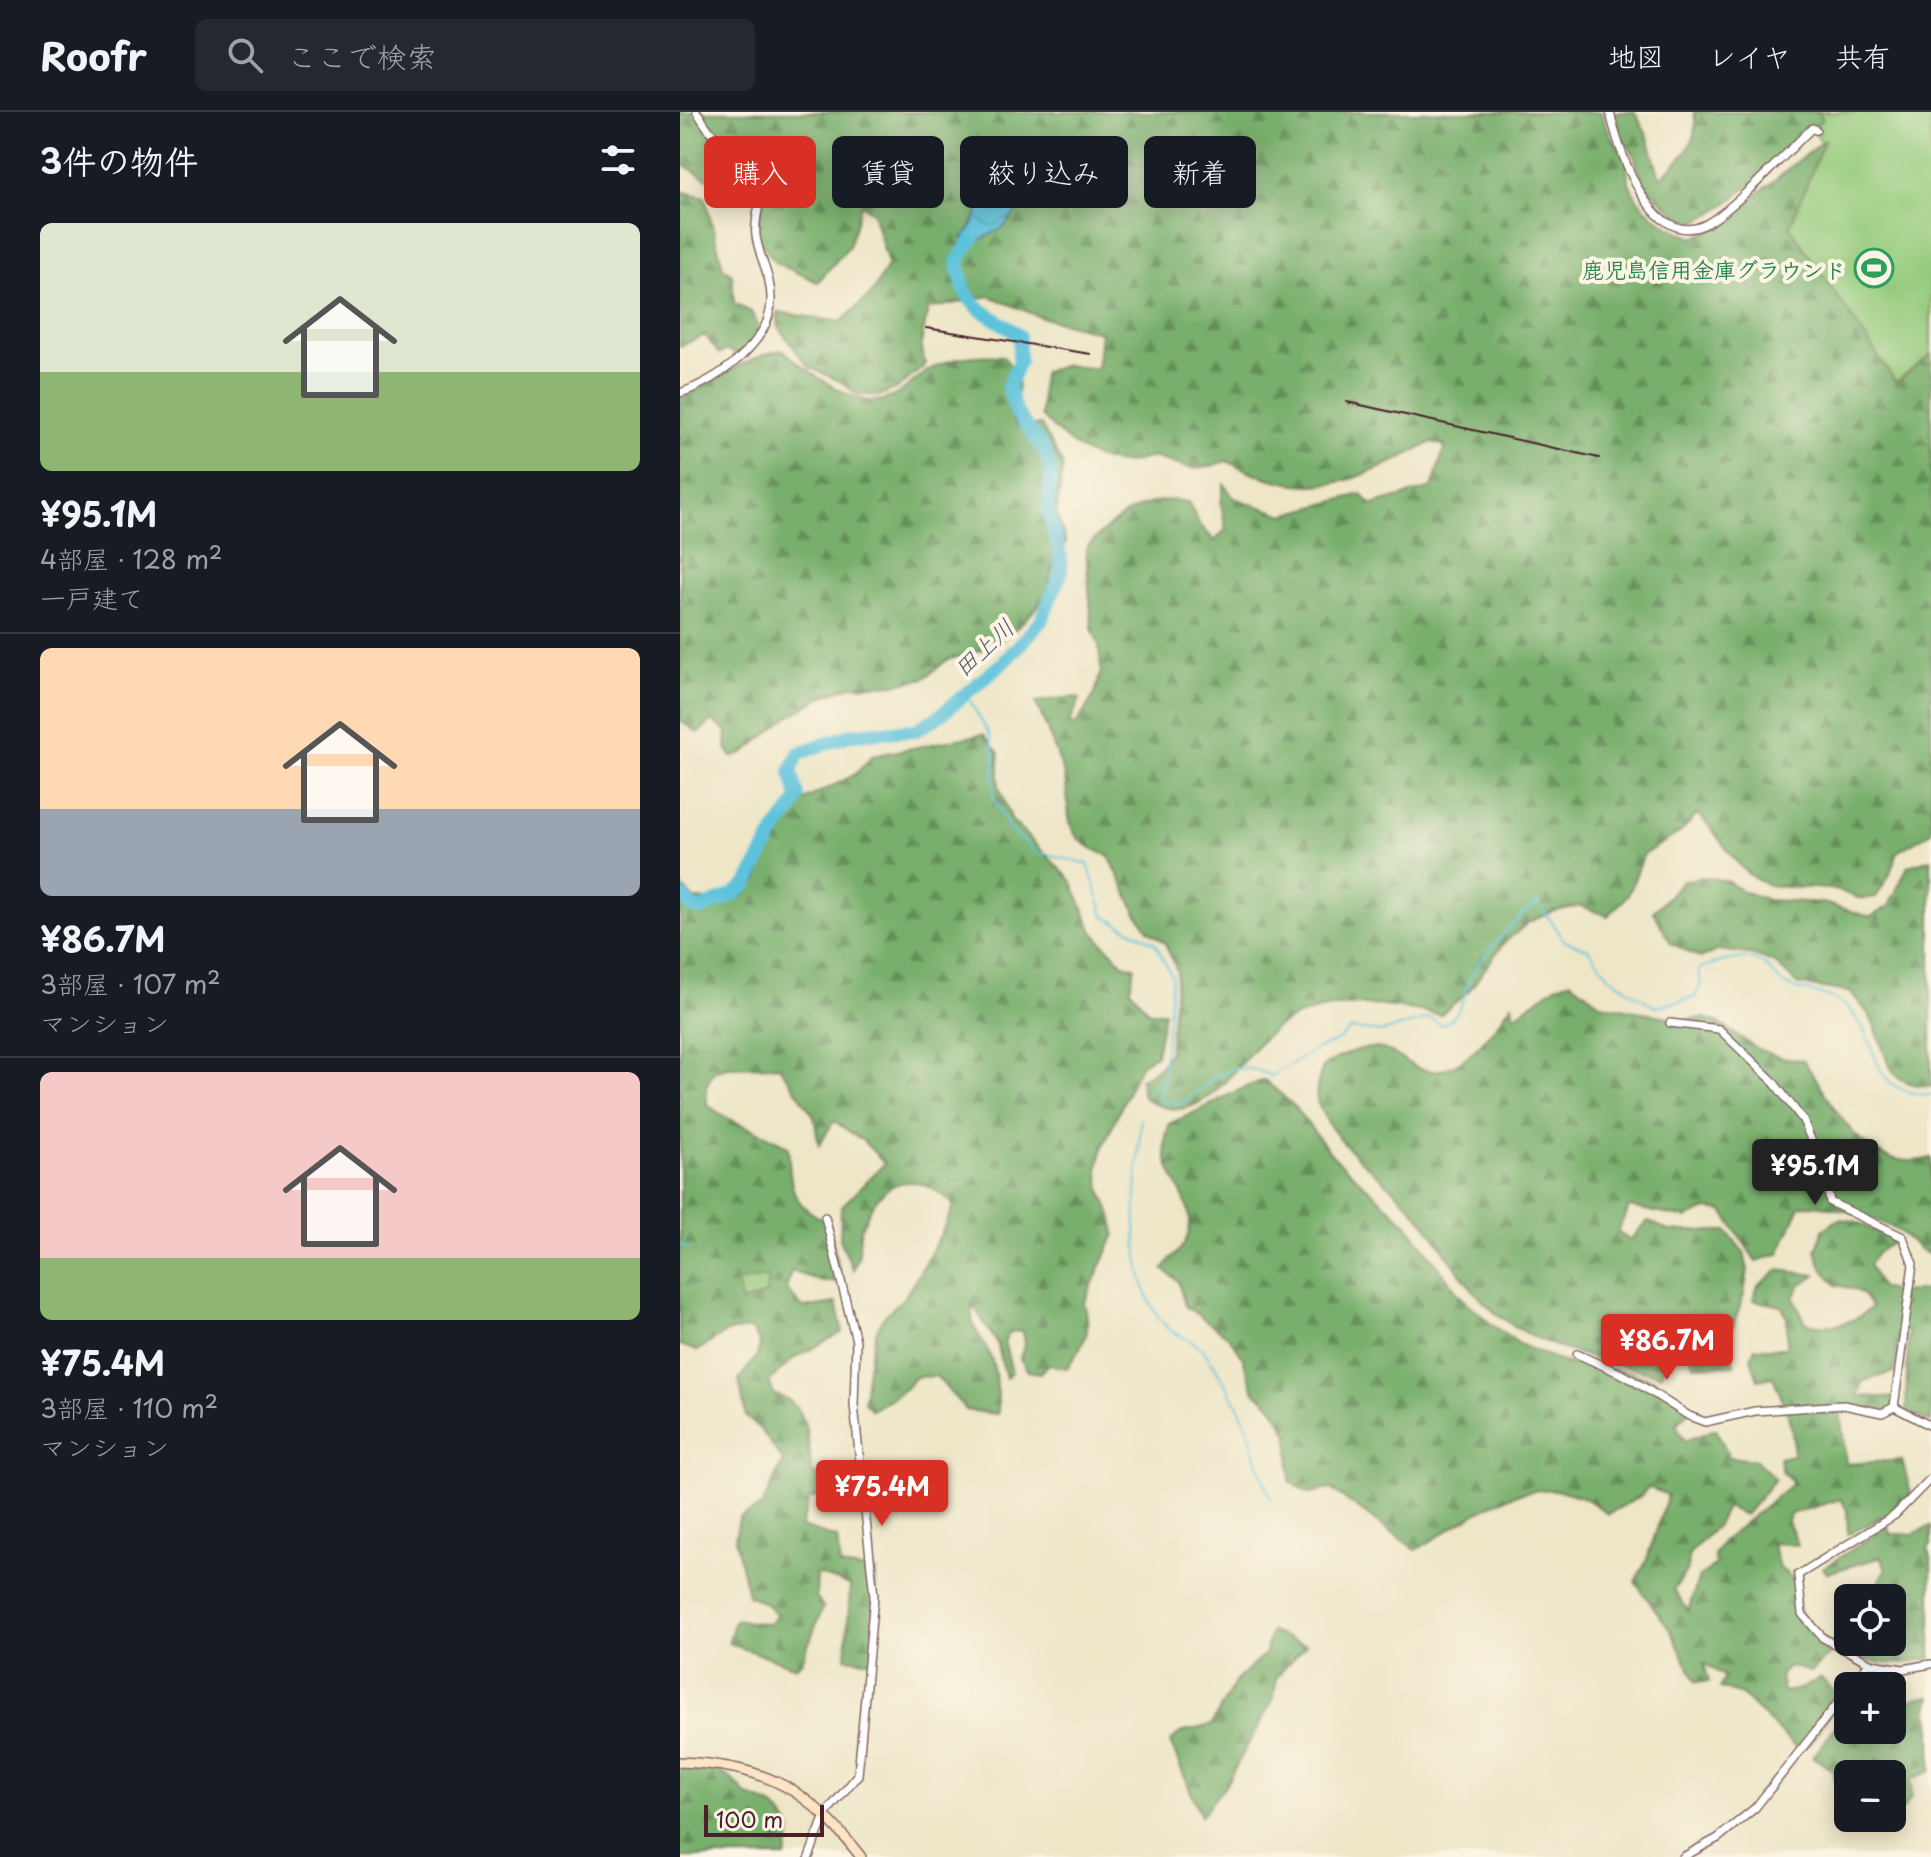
<!DOCTYPE html>
<html lang="ja">
<meta charset="utf-8">
<style>
:root{--surface:#171b24;--page:#242831;--text:#f1f3f6;--muted:#9ea1a6;--line:#363941;--accent:#d93025}
body{margin:0;font-family:"Playpen Sans","Klee One",sans-serif;background:var(--page);color:var(--text);height:100vh;display:flex;flex-direction:column;font-size:30px;white-space:nowrap}
*{box-sizing:border-box;margin:0}
p{font-size:26px;color:var(--muted)}
.icon{flex:none;width:44px;height:44px;fill:none;stroke:currentColor;stroke-width:2;stroke-linecap:round;stroke-linejoin:round}
.map{position:relative;flex:1;overflow:hidden}
.drawer{display:flex;flex-direction:column;background:var(--surface);width:680px}
.drawer>*{flex:none}
.top-card{position:absolute;left:24px;top:24px;width:760px;height:72px;display:flex;gap:16px}
.controls{position:absolute;left:1154px;top:1472px;display:grid;gap:16px}
.controls a{display:grid;place-items:center;width:72px;height:72px;border-radius:12px;background:var(--surface);box-shadow:0 4px 20px #0003;font-size:40px}
.scale{position:absolute;left:24px;bottom:20px;width:120px;box-sizing:border-box;padding-left:8px;border:4px solid #4a1f2b;border-top:0;font-size:22px;line-height:28px;white-space:nowrap;color:#4a1f2b;-webkit-text-stroke:6px #fcf5e5;paint-order:stroke}
.price{position:absolute;translate:-50% -68px;padding:0 18px;border-radius:8px;background:var(--accent);color:#fff;font-size:26px;line-height:52px;filter:drop-shadow(0 2px 4px #0008)}
.price::after{content:'';position:absolute;left:50%;top:48px;width:24px;height:18px;margin-left:-12px;background:inherit;clip-path:polygon(0 0,100% 0,50% 100%)}
.price.selected{background:#222;color:#fff}
ul{padding:0;list-style:none}
li{display:grid;align-content:center;gap:16px;height:424px;padding:0 40px}
li+li{border-top:2px solid var(--line)}
li span{display:grid;place-items:center;height:248px;border-radius:12px;color:#555}
li>.icon{margin-inline-start:auto}
span .icon{width:144px;height:144px;fill:#fffc;stroke-width:1}
li b{font-size:34px}
h2{display:flex;justify-content:space-between;align-items:center;height:96px;padding:0 40px;font-size:34px}
.pill{padding:0 28px;border-radius:12px;background:var(--surface);box-shadow:0 4px 20px #0003;font-size:28px;line-height:72px}
.pill.selected{background:var(--accent);color:#fff}
header{display:flex;align-items:center;gap:48px;box-sizing:border-box;height:112px;padding:0 40px;background:var(--surface);border-bottom:2px solid var(--line)}
header strong{font-size:38px}
nav{display:flex;gap:44px;margin-inline-start:auto;font-size:28px}
.search{width:560px;height:72px;background:var(--page);display:flex;align-items:center;gap:20px;box-sizing:border-box;padding:0 28px;border-radius:12px;color:var(--muted);font-size:30px}
main{display:flex;flex:1;min-height:0}
.map>svg:first-child{display:block}
</style>
<header>
<strong>Roofr</strong>
<div class="search"><svg class="icon" aria-label="search" viewBox="0 0 24 24"><circle cx="10" cy="10" r="6"/><path d="M15 15l6 6"/></svg>ここで検索</div>
<nav><a>地図</a><a>レイヤ</a><a>共有</a></nav>
</header>
<main>
<section class="drawer">
<h2>3件の物件<svg class="icon" aria-label="filters" viewBox="0 0 24 24"><path d="M4 7h16M4 17h16"/><circle cx="9" cy="7" r="2"/><circle cx="15" cy="17" r="2"/></svg></h2>
<ul>
<li><span style="background:linear-gradient(#dfe7d0 60%,#8fb573 0)"><svg class="icon" aria-label="home" viewBox="0 0 24 24"><path d="M3 11l9-7 9 7M6 9v11h12V9"/></svg></span><div><b>¥95.1M</b><p>4部屋 · 128 m²</p><p>一戸建て</p></div></li>
<li><span style="background:linear-gradient(#ffd9b3 65%,#9aa5b1 0)"><svg class="icon" aria-label="home" viewBox="0 0 24 24"><path d="M3 11l9-7 9 7M6 9v11h12V9"/></svg></span><div><b>¥86.7M</b><p>3部屋 · 107 m²</p><p>マンション</p></div></li>
<li><span style="background:linear-gradient(#f6c9c9 75%,#8fb573 0)"><svg class="icon" aria-label="home" viewBox="0 0 24 24"><path d="M3 11l9-7 9 7M6 9v11h12V9"/></svg></span><div><b>¥75.4M</b><p>3部屋 · 110 m²</p><p>マンション</p></div></li>
</ul>
</section>
<div class="map">
<svg width="1251" height="1745" viewBox="0 0 1251 1745">
<defs>
<pattern id="forest-firs" width="22" height="20" patternUnits="userSpaceOnUse" patternTransform="scale(2)"><rect width="22" height="20" fill="#78af6c"/><path d="M5 1l3.5 6h-7zM16 11l3.5 6h-7z" fill="#648e59"/></pattern>
<pattern id="cemetery-stones" width="16" height="16" patternUnits="userSpaceOnUse" patternTransform="scale(2)"><rect width="16" height="16" fill="#95cb7d"/><path d="M2 7V4a2 2 0 0 1 4 0v3zM10 15v-3a2 2 0 0 1 4 0v3z" fill="#82ae6c"/></pattern>
<pattern id="water-waves" width="16" height="10" patternUnits="userSpaceOnUse" patternTransform="scale(2)"><rect width="16" height="10" fill="#5dc2db"/><path d="M0 5q4-4 8 0t8 0" fill="none" stroke="#52a6bc"/></pattern>
</defs>
<rect width="100%" height="100%" fill="#fcf5e5"/>
<filter id="ink" filterUnits="userSpaceOnUse"><feTurbulence type="fractalNoise" baseFrequency=".0125" numOctaves="2"/><feDisplacementMap in="SourceGraphic" scale="16" xChannelSelector="R" yChannelSelector="G"/><feConvolveMatrix kernelMatrix="1 2 1 2 8 2 1 2 1" color-interpolation-filters="sRGB"/></filter>
<filter id="wash" filterUnits="userSpaceOnUse"><feTurbulence type="fractalNoise" baseFrequency=".006" numOctaves="4" result="noise"/><feDisplacementMap in="SourceGraphic" scale="32" xChannelSelector="R" yChannelSelector="G"/><feGaussianBlur stdDeviation="1.8" result="paint"/><feColorMatrix in="noise" values="0 0 0 0 0 0 0 0 0 0 0 0 0 0 0 0 0 1.4 0 .05"/><feComposite in="paint" operator="in"/></filter>
<g filter="url(#wash)">
<rect width="100%" height="100%" fill="#eee6c7"/>
<!-- forest -->
<g fill="url(#forest-firs)" stroke="#61674c" stroke-width="2">
<path d="M0,0H921L930,23L948,49C942,87 981,114 1014,126L1038,114L1145,27L1110,115L1216,270L1251,242V720L1217,740L1209,764L1196,785C1170,789 1176,782 1155,778C1133,774 1109,778 1087,772C1055,762 1041,721 1017,702L1001,720L964,742L948,783L928,804L901,794L874,799L849,810L824,831L788,880L760,903C709,892 646,884 599,914C557,941 525,1029 463,985L460,967L477,957L489,941L497,859L485,831L468,818L456,800L429,744C380,725 392,710 385,666C383,657 360,598 355,590L393,585L400,587L389,612L396,613L415,582L421,559L419,533L412,516L406,436C434,407 466,381 508,390L519,412L535,429L546,417L541,391L544,372L554,386L604,403L681,382L692,393L752,376L765,334L752,330C672,372 632,392 547,349C508,362 512,356 476,346C466,344 456,351 446,351C410,351 385,328 361,304L362,261L385,253L417,257L421,220L360,205L310,184L248,197L241,232L245,253L218,276L198,284L176,282L162,270L129,255L98,215L97,200L161,210L193,180L208,152L193,100L181,93L169,134L138,170L96,151L75,123L82,89L75,61L62,58L61,74L50,80L0,51Z"/>
<path d="M931,0H955L968,25L980,66C1002,47 1020,31 1014,0H1139L1143,7C1112,34 1045,103 1008,112L965,75L953,41L941,25Z"/>
<path d="M0,79L25,85L43,155L52,162L54,191L71,200L81,219L62,244L47,238L39,242L25,223L0,234Z"/>
<path d="M103,238C122,255 167,289 193,289C217,289 228,272 246,260C269,245 297,242 323,244C343,269 339,275 331,304L338,316L361,313L383,354L376,401L386,431L374,452L364,488L337,516L310,535L267,548L245,566L216,572L172,574L146,583L108,605L64,641L52,645L46,636L47,620L32,608L19,621L0,609V287C30,272 73,241 103,238Z"/>
<path d="M303,622L319,641V675L332,709L391,768L413,820L443,852L455,855L450,877L469,900H484L476,943L460,953L422,1037L418,1058L422,1081L433,1107L435,1122L404,1191C413,1222 404,1230 387,1256L367,1253L360,1261L348,1259L340,1246L345,1231L343,1219L330,1220L324,1230L332,1260L326,1266L317,1231L293,1193C289,1213 296,1217 305,1233C316,1251 319,1282 318,1302L286,1298L256,1264L235,1265L225,1277L192,1298L184,1290C186,1265 190,1234 200,1211C205,1201 218,1193 225,1184C235,1169 272,1106 273,1092C242,1063 210,1060 189,1100C187,1105 182,1112 181,1117C177,1135 183,1139 173,1158L160,1128L161,1095L205,1051L183,1029L154,1009L139,1033L134,1004L99,954L47,955L34,959L26,974L27,992C52,1014 81,1017 108,1035C111,1075 109,1092 148,1110L162,1169L144,1170L111,1159L106,1177L123,1196L156,1191L163,1220L114,1246L89,1269L94,1283C131,1289 127,1330 132,1362H139L145,1383L129,1387L121,1415L157,1426L160,1454L196,1459L193,1549L166,1546L170,1473L137,1462L136,1484L143,1495L122,1549L116,1555L48,1531L55,1508L89,1512L97,1503L86,1492L68,1483L55,1427L59,1406L82,1394L103,1349L81,1318L66,1305L59,1267L77,1244L80,1231L71,1217L47,1220L17,1239L0,1233V773L14,787L49,790L63,784L78,767L97,712L104,702L126,687L176,662L192,644Z"/>
<path d="M1251,747V974C1201,975 1209,937 1190,905C1185,896 1177,888 1170,880L1117,872L1095,851L1075,843L1040,838L1020,846L991,831L973,800L1003,769L1022,765L1047,769L1062,779L1088,788L1143,791L1190,805L1209,794L1228,754Z"/>
<path d="M891,869L921,892L1002,908L1024,906L1039,911L1076,936L1101,946L1123,948C1154,993 1185,1065 1251,1046V1143C1238,1139 1232,1129 1221,1121C1201,1107 1142,1089 1120,1094L1099,1142L1076,1149L1043,1099L1027,1097L1006,1106L949,1095L937,1120L950,1128L968,1109L989,1119H1047L1064,1141L1068,1158L1064,1182L1049,1227L1054,1253L1015,1254L1003,1230L980,1263C927,1249 866,1239 821,1205C784,1177 763,1131 733,1097C702,1062 658,1038 639,994C633,981 639,966 644,953C661,944 677,935 696,936C713,937 722,949 735,955C776,974 813,919 832,892L834,904L876,874Z"/>
<path d="M585,968L613,993L652,1043L727,1112L780,1184L811,1212L841,1233L883,1250L952,1260L973,1267L1011,1297L996,1313L1005,1329L1036,1317L1049,1345L1076,1348L1095,1367L1065,1403L1046,1395L1037,1413L1009,1442L1007,1458L994,1478L1008,1499L1019,1465L1036,1453L1034,1443L1042,1430L1113,1371L1102,1359L1099,1346L1113,1343C1116,1317 1103,1289 1093,1265L1078,1268L1071,1246L1075,1236H1107V1207L1102,1194L1073,1188L1078,1174L1098,1158L1136,1163L1120,1173L1114,1186L1126,1211C1150,1217 1172,1212 1191,1196C1184,1179 1174,1176 1156,1173L1142,1156L1136,1139L1143,1118L1159,1107L1175,1109L1215,1129L1197,1141L1189,1153L1201,1176L1215,1180L1251,1178V1310L1226,1300L1228,1219L1219,1217L1215,1260L1183,1269L1178,1284L1218,1286V1298L1160,1297L1166,1352L1222,1348L1231,1382L1206,1404L1168,1422L1167,1398L1161,1387L1110,1402L1108,1410L1118,1433L1092,1431L1099,1455L1113,1467L1121,1503L1145,1529L1150,1542L1131,1560L1109,1554L1100,1564L1103,1580L1121,1577L1140,1566L1160,1585L1130,1632L1115,1635L1062,1583L1040,1576L1045,1565L1024,1551L1029,1570H1016L991,1519L955,1470L966,1450L988,1383L968,1375L961,1384L928,1402C860,1345 799,1401 736,1438L651,1377L628,1381L610,1370L609,1323L592,1294L574,1279L562,1244L548,1224L505,1194L498,1169L483,1157C489,1147 502,1139 506,1128C525,1086 469,1062 490,1011C524,999 551,978 585,968Z"/>
<path d="M1208,1414L1210,1422H1233L1251,1414V1433L1248,1436L1251,1446V1546C1226,1552 1174,1560 1163,1527L1168,1524V1530H1212V1486H1196L1198,1472L1206,1458L1202,1445L1147,1461L1143,1456Z"/>
<path d="M591,1520L626,1533L597,1564L594,1586L546,1672L521,1704L490,1630L500,1621L531,1613L556,1569L584,1543Z"/>
<path d="M1251,1584L1247,1600L1251,1610V1659L1231,1667L1232,1684L1223,1697L1212,1698V1662H1168V1687L1158,1683L1152,1658L1133,1645L1168,1598V1618H1212V1591Z"/>
<path d="M0,1655C31,1655 48,1657 67,1684C91,1690 101,1698 112,1719L106,1745H0Z"/>
</g>
<!-- cemetery -->
<path fill="url(#cemetery-stones)" stroke="#707554" stroke-width="2" d="M87,1165L88,1181L62,1191L56,1170Z"/>
<!-- green -->
<path fill="#95cb7d" stroke="#707554" stroke-width="2" d="M1139,0H1251V242L1216,270L1110,115L1144,29L1141,30L1132,16L1143,7Z"/>
<!-- water -->
<path fill="url(#water-waves)" stroke="#547083" stroke-width="2" d="M353,31L361,70L323,116L296,130L282,126C303,108 304,75 306,49Z"/>
<g fill="none" stroke-linecap="round" stroke-linejoin="round">
<!-- stream -->
<g stroke="#5dc2db" stroke-width="2">
<path d="M286,582L310,624L315,646L313,684L329,717L356,740L408,752L424,804L475,831L492,864L480,990L502,991C534,968 550,943 591,964L638,936L657,929L671,917L702,920L750,906L761,913C786,903 782,879 793,861C804,843 840,800 858,791L885,829L908,837L930,865L975,895L1015,885L1021,872L1018,858L1023,855C1045,849 1070,839 1088,856C1094,862 1098,870 1106,873C1126,882 1152,880 1169,897C1206,935 1183,980 1251,983"/>
<path d="M468,978L479,969"/>
<path d="M461,1007C458,1067 441,1173 489,1217C497,1224 508,1226 516,1232C531,1243 544,1271 554,1287C574,1319 575,1355 592,1389"/>
<path d="M0,1133L9,1135"/>
</g>
<!-- river -->
<path stroke="#5dc2db" stroke-width="14" d="M0,783L13,795L21,797L53,783L67,772L94,721L114,694L118,684L111,659L119,641L173,622L236,618L258,605L325,549L361,509L381,461V446L368,398L371,359L364,338L336,300L328,275L339,249V224C302,193 285,203 278,148L295,124"/>
</g>
</g>
<g filter="url(#ink)">
<g fill="none" stroke-linecap="round" stroke-linejoin="round">
<!-- street casing -->
<g stroke="#836562" stroke-width="10">
<g id="street">
<path d="M930,0C938,37 971,140 1026,112C1053,98 1107,40 1132,16L1136,18"/>
<path d="M0,281C35,270 91,231 91,189C92,165 79,146 76,124C73,105 85,87 77,69C69,50 48,40 35,25C28,18 22,8 17,0"/>
<path d="M990,911L1039,917L1092,968L1123,1008L1144,1060L1150,1090L1223,1125L1233,1152L1214,1295"/>
<path d="M897,1242L946,1264L1009,1304L1025,1310L1075,1299L1164,1293L1202,1301L1214,1295L1251,1314"/>
<path d="M1118,1463L1122,1502L1143,1526L1192,1552L1223,1557L1251,1552"/>
<path d="M1118,1463L1215,1403L1251,1366"/>
<path d="M1171,1574L1189,1551"/>
<path d="M129,1745L146,1701L178,1663L194,1484L174,1293L176,1229L145,1105"/>
<path d="M1003,1745L1038,1726L1075,1696L1168,1578"/>
</g>
</g>
<!-- secondary casing -->
<g stroke="#836562" stroke-width="12">
<path id="secondary" d="M0,1650C87,1653 129,1678 181,1745"/>
</g>
<!-- street -->
<use href="#street" stroke="#fff" stroke-width="7"/>
<!-- secondary -->
<use href="#secondary" stroke="#fce5c4" stroke-width="9"/>
<!-- rail -->
<g stroke="#4a1f2b" stroke-width="2">
<path d="M246,216L411,242"/>
<path d="M667,290L919,346"/>
</g>
</g>
</g>
<!-- icons -->
<defs>
<g id="stadium-ring" transform="scale(2)"><circle r="9.5" fill="#fcf5e5" stroke="#2e9e5b" stroke-width="1.5"/><path d="M0-5a6.5 5 0 1 0 0 10a6.5 5 0 1 0 0-10ZM-3.5-1.8h7v3.6h-7Z" fill="#2e9e5b"/></g>
</defs>
<g fill-rule="evenodd">
<use href="#stadium-ring" x="1194" y="156"/>
</g>
<g text-anchor="middle" dominant-baseline="central" stroke-width="8" stroke-linejoin="round" paint-order="stroke">
<!-- leisure labels -->
<g font-size="22" font-weight="bold" fill="#27864d" stroke="#fcf5e5" text-anchor="end">
<text x="1166" y="156">鹿児島信用金庫グラウンド</text>
</g>
<!-- water labels -->
<g font-size="24" font-style="italic" fill="#515869" stroke="#fcf5e5">
<text transform="translate(303 535) rotate(-43)">田上川</text>
</g>
</g>
</svg>
<div class="controls">
<a><svg class="icon" aria-label="locate" viewBox="0 0 24 24"><circle cx="12" cy="12" r="6"/><path d="M12 2v4M12 18v4M2 12h4M18 12h4"/></svg></a>
<a>+</a>
<a>−</a>
</div>
<div class="scale">100 m</div>
<b class="price selected" style="left:1135px;top:1095px">¥95.1M</b>
<b class="price" style="left:987px;top:1270px">¥86.7M</b>
<b class="price" style="left:202px;top:1416px">¥75.4M</b>
<div class="top-card">
<a class="pill selected">購入</a>
<a class="pill">賃貸</a>
<a class="pill">絞り込み</a>
<a class="pill">新着</a>
</div>
</div>
</main>
